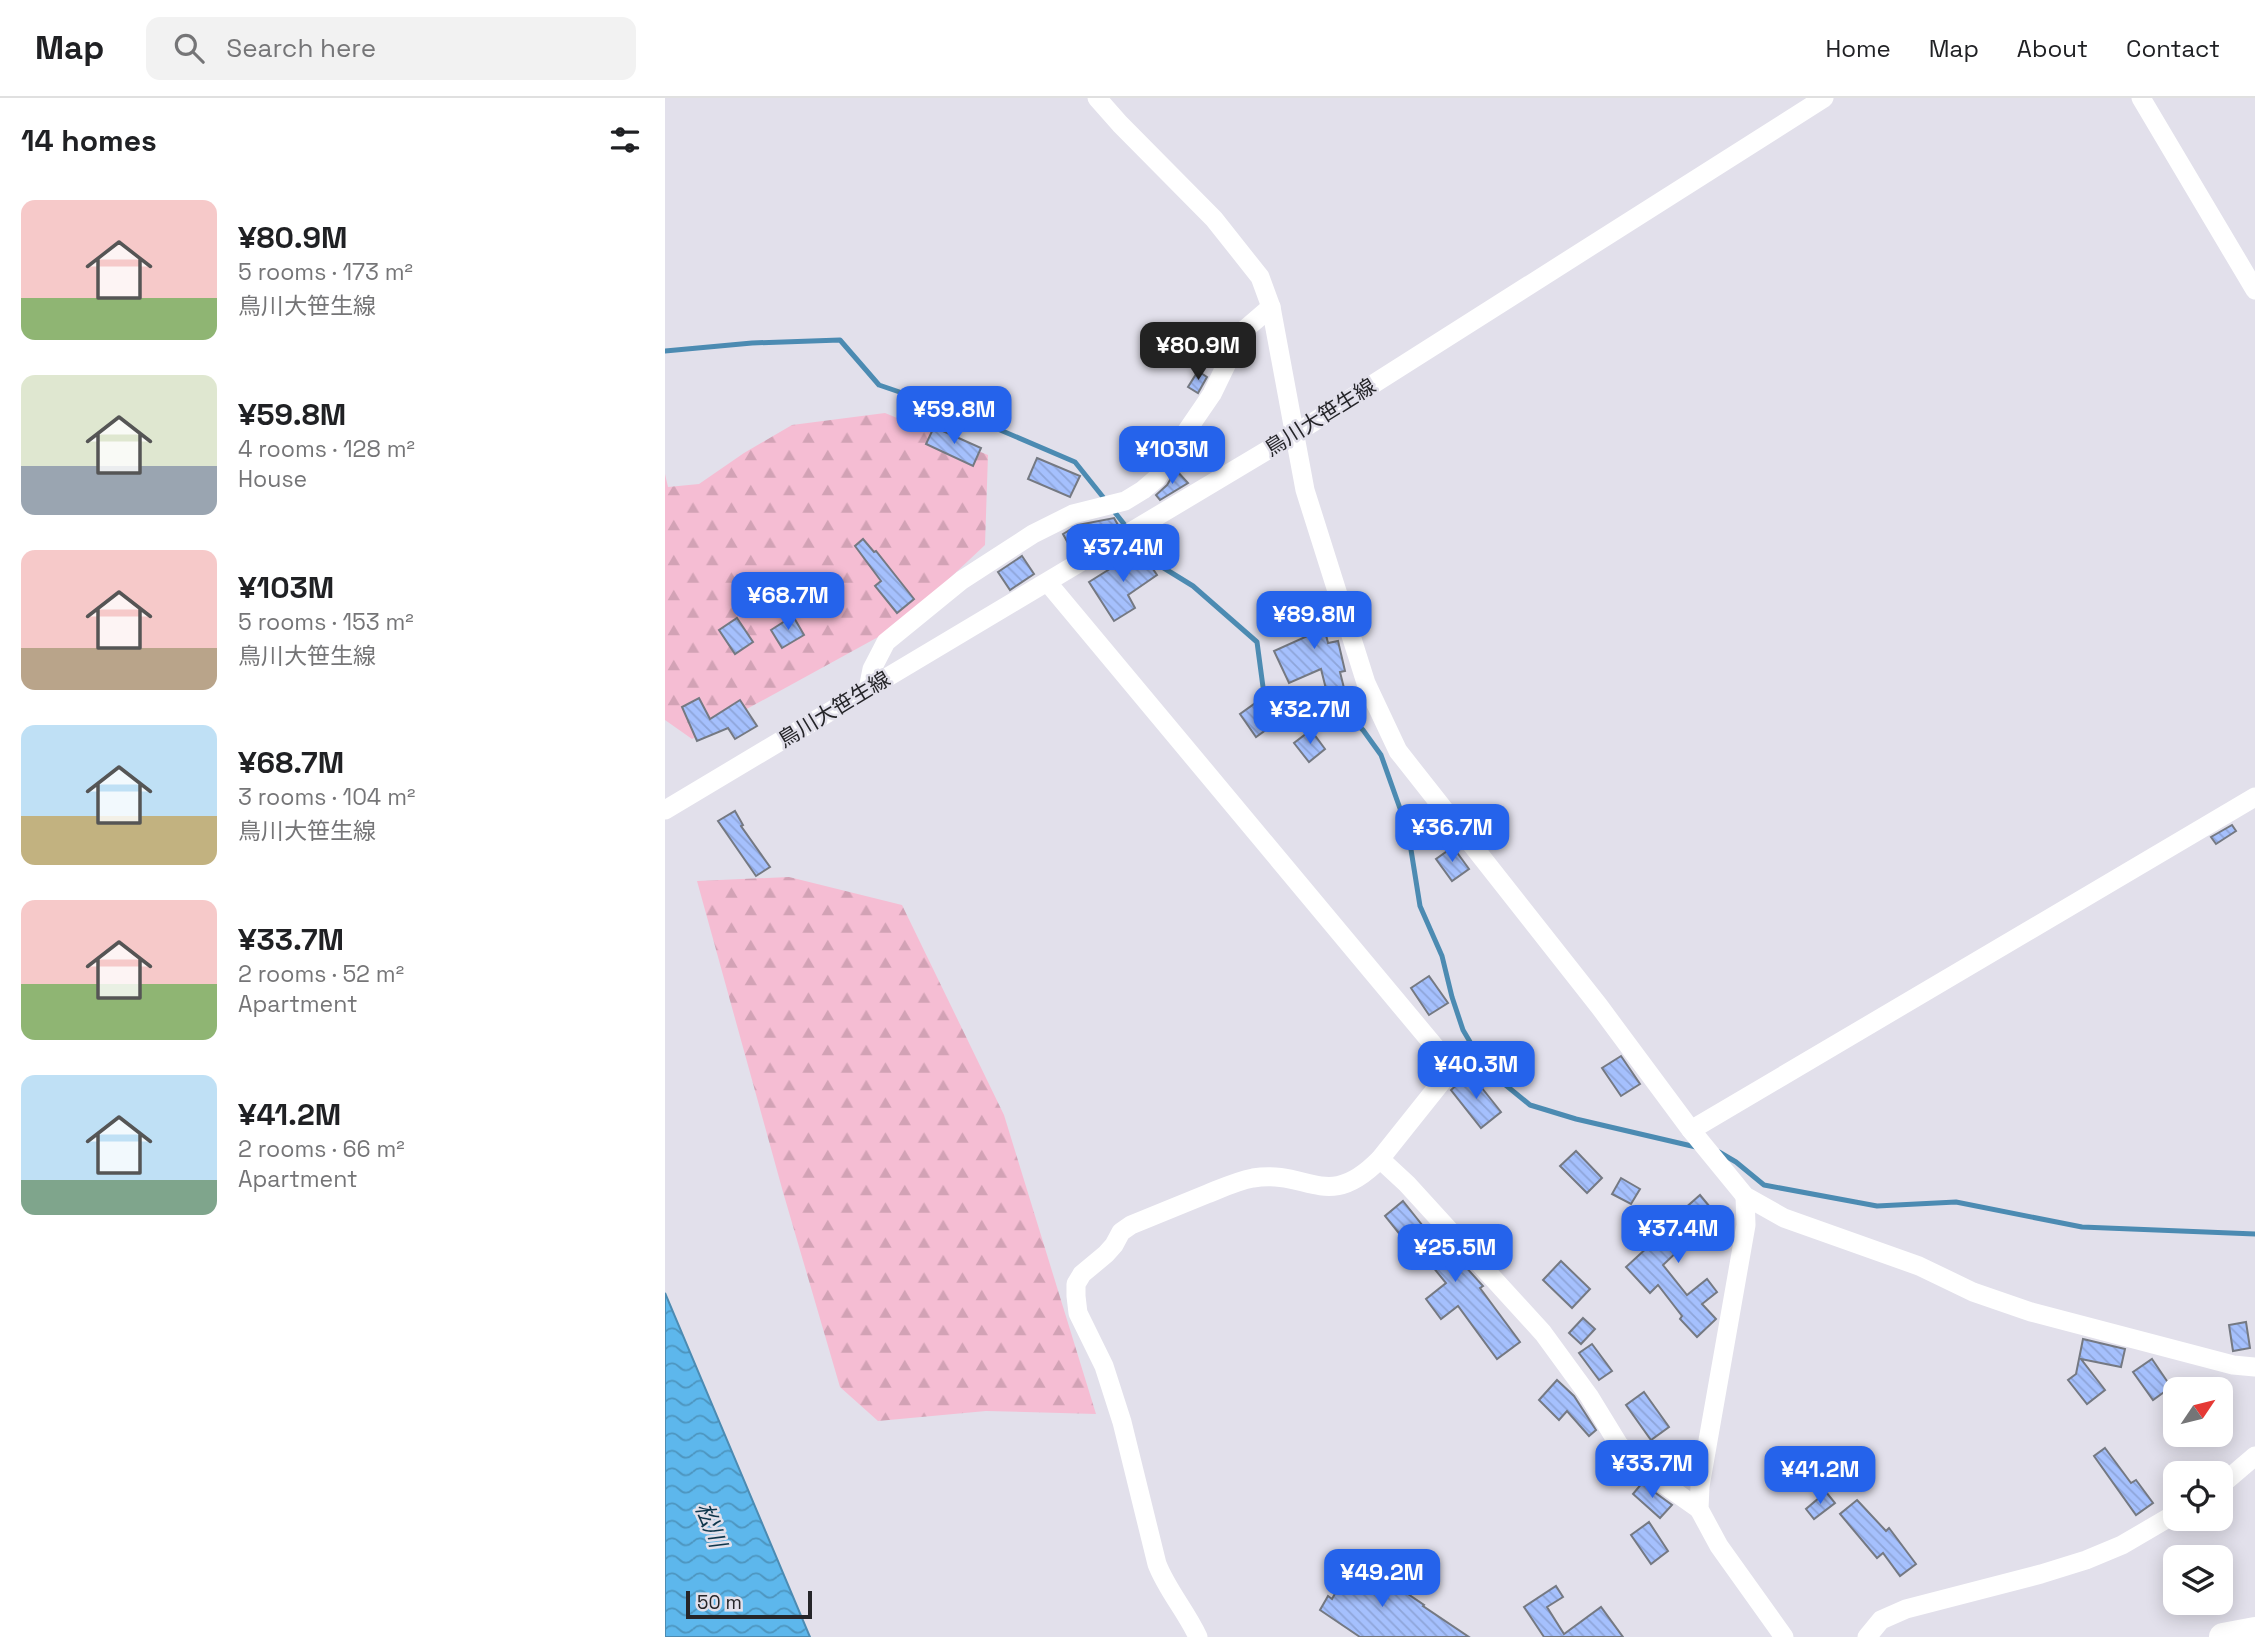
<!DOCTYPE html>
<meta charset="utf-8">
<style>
:root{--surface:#fff;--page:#f2f2f2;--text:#202124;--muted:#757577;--line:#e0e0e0;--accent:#2563eb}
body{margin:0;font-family:"Space Grotesk","Noto Sans JP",sans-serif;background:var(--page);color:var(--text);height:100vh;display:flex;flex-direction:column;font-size:26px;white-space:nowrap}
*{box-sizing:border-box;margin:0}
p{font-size:23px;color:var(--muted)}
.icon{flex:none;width:38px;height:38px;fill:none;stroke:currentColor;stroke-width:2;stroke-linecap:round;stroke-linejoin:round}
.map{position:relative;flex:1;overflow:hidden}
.side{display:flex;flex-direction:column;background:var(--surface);width:665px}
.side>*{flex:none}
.needle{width:46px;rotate:55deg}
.controls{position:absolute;left:1498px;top:1279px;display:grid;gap:14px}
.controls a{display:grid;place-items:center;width:70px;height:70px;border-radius:14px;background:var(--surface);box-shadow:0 4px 18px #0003;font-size:35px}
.scale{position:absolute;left:21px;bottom:18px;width:126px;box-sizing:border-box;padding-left:7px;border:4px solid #252529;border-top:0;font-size:19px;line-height:24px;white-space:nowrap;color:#252529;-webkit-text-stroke:5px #e2e0eb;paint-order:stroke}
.price{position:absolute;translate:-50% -60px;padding:0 16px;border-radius:14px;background:var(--accent);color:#fff;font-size:23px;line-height:46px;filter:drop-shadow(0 2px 4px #0008)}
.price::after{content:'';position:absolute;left:50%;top:42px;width:21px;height:16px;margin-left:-10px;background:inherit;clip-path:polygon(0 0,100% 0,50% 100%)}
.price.selected{background:#222;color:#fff}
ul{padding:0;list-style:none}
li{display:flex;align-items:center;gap:21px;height:175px;padding:0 21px}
li span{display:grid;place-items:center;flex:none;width:196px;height:140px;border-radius:14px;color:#555}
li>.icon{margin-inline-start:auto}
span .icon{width:84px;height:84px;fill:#fffc;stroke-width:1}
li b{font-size:30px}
h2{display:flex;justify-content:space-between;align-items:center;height:84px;padding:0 21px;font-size:30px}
header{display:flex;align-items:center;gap:42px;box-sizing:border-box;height:98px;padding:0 35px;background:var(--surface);border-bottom:2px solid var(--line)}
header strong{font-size:33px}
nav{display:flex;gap:38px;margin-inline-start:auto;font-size:24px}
.search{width:490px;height:63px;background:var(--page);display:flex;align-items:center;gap:18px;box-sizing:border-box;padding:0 24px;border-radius:14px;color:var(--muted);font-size:26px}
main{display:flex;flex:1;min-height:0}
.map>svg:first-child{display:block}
</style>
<header>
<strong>Map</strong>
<div class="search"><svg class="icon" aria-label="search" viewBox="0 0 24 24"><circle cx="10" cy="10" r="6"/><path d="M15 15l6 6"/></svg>Search here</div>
<nav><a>Home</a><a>Map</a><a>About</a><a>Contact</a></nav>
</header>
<main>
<section class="side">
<h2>14 homes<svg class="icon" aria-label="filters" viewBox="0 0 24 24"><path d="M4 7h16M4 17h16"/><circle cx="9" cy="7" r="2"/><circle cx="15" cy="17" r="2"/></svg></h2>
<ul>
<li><span style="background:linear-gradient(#f6c9c9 70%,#8fb573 0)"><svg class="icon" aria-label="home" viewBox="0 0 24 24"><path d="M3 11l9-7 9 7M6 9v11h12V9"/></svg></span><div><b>¥80.9M</b><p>5 rooms · 173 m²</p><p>鳥川大笹生線</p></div></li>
<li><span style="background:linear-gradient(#dfe7d0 65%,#9aa5b1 0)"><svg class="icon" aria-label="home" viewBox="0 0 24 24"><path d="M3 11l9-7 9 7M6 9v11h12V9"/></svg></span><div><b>¥59.8M</b><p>4 rooms · 128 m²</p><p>House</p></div></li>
<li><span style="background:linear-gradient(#f6c9c9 70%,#b9a48a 0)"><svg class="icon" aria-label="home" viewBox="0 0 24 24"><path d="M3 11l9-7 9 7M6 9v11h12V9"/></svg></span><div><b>¥103M</b><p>5 rooms · 153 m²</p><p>鳥川大笹生線</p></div></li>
<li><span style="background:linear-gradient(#bfe0f5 65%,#c2b280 0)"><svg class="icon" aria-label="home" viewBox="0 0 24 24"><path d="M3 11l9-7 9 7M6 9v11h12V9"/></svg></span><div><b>¥68.7M</b><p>3 rooms · 104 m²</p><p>鳥川大笹生線</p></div></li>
<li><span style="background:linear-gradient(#f6c9c9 60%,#8fb573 0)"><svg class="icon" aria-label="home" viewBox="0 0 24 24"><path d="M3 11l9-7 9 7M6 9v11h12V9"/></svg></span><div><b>¥33.7M</b><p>2 rooms · 52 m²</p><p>Apartment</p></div></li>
<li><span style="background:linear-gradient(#bfe0f5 75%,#7fa58c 0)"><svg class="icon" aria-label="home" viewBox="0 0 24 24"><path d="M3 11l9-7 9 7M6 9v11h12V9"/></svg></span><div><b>¥41.2M</b><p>2 rooms · 66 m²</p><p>Apartment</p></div></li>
</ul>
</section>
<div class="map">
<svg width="1590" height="1539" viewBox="0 0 1590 1539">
<defs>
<pattern id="forest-firs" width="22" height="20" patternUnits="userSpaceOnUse" patternTransform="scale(1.75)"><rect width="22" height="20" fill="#f5bdd3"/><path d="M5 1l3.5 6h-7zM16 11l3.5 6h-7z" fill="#d2a2b5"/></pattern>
<pattern id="water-waves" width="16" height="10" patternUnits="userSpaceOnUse" patternTransform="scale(1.75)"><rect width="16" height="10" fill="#5db7ec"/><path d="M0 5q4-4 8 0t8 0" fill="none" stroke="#4d95bf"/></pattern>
<pattern id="building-back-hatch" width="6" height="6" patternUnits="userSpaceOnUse" patternTransform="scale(1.75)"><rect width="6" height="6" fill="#a5c0fd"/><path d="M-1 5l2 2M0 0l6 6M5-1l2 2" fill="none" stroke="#8ea5d9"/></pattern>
</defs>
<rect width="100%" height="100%" fill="#e2e0eb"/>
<!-- forest -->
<g fill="url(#forest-firs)">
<path d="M220,315L323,357L320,447L235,527L27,641L0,622V376L3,389L34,386L79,355L127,327Z"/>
<path d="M124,779L237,807L339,1017L431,1316L321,1313L213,1323L175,1289L118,1094L32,783Z"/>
</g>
<!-- water -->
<path fill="url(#water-waves)" stroke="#4c8bb2" stroke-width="2" d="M0,1195L145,1539H0Z"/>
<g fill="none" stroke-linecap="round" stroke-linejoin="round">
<!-- stream -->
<g stroke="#4c8bb2" stroke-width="5">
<path d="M0,253L87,245L175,242L214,287L293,314L410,364L442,404"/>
<path d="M448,412L489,464L528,488L592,544L598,589L610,608L625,618L684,620L698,632L716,657L743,733L755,808L777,858L787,899L798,932L821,971L865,1007L911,1021L1031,1049"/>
<path d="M1054,1054L1071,1064L1099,1087L1212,1108L1291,1104L1417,1129L1590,1136"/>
</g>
</g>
<!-- building -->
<g fill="url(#building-back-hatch)" stroke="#757982" stroke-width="2">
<path d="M533,273L542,279L533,295L523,289Z"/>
<path d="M269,329L316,350L308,368L261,346Z"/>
<path d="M372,360L415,378L405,399L363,381Z"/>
<path d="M511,372L523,385L495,402L491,397L502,387Z"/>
<path d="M449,420L453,427L408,454L398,436L413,427Z"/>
<path d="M198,441L209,454L211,453L249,501L232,515L210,488L216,483L190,448Z"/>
<path d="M475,452L492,477L463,497L470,510L449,523L424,484Z"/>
<path d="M357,458L369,476L345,492L333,474Z"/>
<path d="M660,495L666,514L656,517L663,545L673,543L680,573L675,574L680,594L663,599L656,571L624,585L609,553L647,536L638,500Z"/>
<path d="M128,518L139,537L117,550L106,532Z"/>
<path d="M72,520L88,544L70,556L54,532Z"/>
<path d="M34,600L45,621L75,602L92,628L70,641L63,630L32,643L17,609Z"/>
<path d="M589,606L605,629L591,639L575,616Z"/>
<path d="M646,632L660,651L644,664L629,645Z"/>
<path d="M70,713L78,727L76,728L105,769L91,778L53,723Z"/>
<path d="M1567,727L1571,733L1551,746L1546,739Z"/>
<path d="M788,749L804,771L787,783L771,761Z"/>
<path d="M764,878L783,905L764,917L746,890Z"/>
<path d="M956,958L975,986L956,998L937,970Z"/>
<path d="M805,975L836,1014L816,1030L786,992Z"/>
<path d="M911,1053L937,1080L922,1095L895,1068Z"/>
<path d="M956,1080L975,1091L966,1106L947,1096Z"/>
<path d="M1035,1097L1054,1120L1020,1149L1019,1147L998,1167L1022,1197L1042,1181L1052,1194L1037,1206L1051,1221L1032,1239L1015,1221L1017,1218L993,1187L985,1195L961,1169L985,1147L984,1145L1001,1127Z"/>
<path d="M738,1103L766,1138L770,1135L818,1188L815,1190L855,1244L832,1261L793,1208L776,1221L761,1201L781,1185L741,1136L737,1139L720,1118Z"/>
<path d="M896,1163L925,1191L907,1210L878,1182Z"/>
<path d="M918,1220L930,1231L916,1246L904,1235Z"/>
<path d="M1581,1224L1585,1250L1568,1253L1564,1227Z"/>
<path d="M1418,1241L1460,1251L1456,1269L1416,1261L1440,1292L1422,1306L1403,1282L1411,1276Z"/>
<path d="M927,1246L947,1273L934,1282L914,1255Z"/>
<path d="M1487,1261L1506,1289L1488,1302L1468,1274Z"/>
<path d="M892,1282L909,1298L931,1332L924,1338L902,1313L894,1322L874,1302Z"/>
<path d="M979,1294L1004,1329L986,1342L961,1307Z"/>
<path d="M1440,1350L1466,1385L1471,1382L1488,1405L1471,1417L1429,1358Z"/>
<path d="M977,1385L1007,1407L995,1420L968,1396Z"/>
<path d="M1161,1394L1170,1405L1149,1421L1141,1411Z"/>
<path d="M1192,1402L1221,1433L1224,1430L1251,1466L1235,1478L1218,1455L1212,1460L1175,1416Z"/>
<path d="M984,1424L1003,1453L986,1466L966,1437Z"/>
<path d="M690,1460L759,1507L758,1508L804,1539H695L655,1512L663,1498L667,1501Z"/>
<path d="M891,1488L898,1499L882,1509L899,1536L936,1509L958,1539H879L859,1509Z"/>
</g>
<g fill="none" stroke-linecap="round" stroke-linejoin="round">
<!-- minor -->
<g stroke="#fff" stroke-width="19">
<path d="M432,0L455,26L549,121L595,179L606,209L640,392L701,585L733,653L934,908L1026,1032L1080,1098L1119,1120L1254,1168L1308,1194L1366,1214L1568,1267L1590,1269"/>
<path d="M1476,0L1590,192"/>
<path d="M383,485L786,968L782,977L715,1061C662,1115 644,1071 588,1080C572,1083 557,1090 542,1096C517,1106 491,1117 466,1127L456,1134L449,1147L441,1156L417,1176L411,1186V1198L413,1215L439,1268L457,1324L492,1466C502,1492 521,1513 533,1539"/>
<path d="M203,591L207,571L221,544L297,482L368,436L408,416L460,403L478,392L492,380L508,353L547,296L577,234L606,209"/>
<path d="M0,712L628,337L1159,0"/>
<path d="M1026,1032L1590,699"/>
<path d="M715,1061L742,1086L878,1235L924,1298L954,1347L986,1377L1034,1411"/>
<path d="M1080,1098L1081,1127L1035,1388L1034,1411L1054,1448L1119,1539"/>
<path d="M1556,1387L1590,1358"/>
<path d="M1202,1539L1216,1522L1241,1511L1376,1476L1421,1462L1457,1447L1510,1416"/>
</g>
<!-- highway -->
<path stroke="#fff" stroke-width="28" d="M1558,1539L1590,1533"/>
</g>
<g text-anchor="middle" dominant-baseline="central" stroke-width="5" stroke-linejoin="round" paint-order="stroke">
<!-- street labels -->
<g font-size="21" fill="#252529" stroke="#e2e0eb">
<text transform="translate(655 319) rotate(-32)">鳥川大笹生線</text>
<text transform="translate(169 611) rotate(-31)">鳥川大笹生線</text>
</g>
<!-- water labels -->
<g font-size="23" font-style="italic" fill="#0e364c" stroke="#e2e0eb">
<text transform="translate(46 1427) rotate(69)">松川</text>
</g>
</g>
</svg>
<div class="controls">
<a><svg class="needle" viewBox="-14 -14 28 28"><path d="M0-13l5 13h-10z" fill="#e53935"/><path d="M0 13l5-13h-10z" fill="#757577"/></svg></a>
<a><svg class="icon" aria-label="locate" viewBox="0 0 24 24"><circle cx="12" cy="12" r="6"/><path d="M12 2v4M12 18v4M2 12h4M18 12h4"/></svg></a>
<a><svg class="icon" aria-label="layers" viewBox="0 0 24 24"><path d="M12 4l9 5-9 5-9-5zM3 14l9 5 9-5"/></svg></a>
</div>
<div class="scale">50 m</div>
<b class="price selected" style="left:533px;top:284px">¥80.9M</b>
<b class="price" style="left:289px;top:348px">¥59.8M</b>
<b class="price" style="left:507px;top:388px">¥103M</b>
<b class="price" style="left:458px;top:486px">¥37.4M</b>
<b class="price" style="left:123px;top:534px">¥68.7M</b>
<b class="price" style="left:649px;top:553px">¥89.8M</b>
<b class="price" style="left:645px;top:648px">¥32.7M</b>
<b class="price" style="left:787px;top:766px">¥36.7M</b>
<b class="price" style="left:811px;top:1003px">¥40.3M</b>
<b class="price" style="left:1013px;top:1167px">¥37.4M</b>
<b class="price" style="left:790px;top:1186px">¥25.5M</b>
<b class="price" style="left:987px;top:1402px">¥33.7M</b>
<b class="price" style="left:1155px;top:1408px">¥41.2M</b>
<b class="price" style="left:717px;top:1511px">¥49.2M</b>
</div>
</main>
